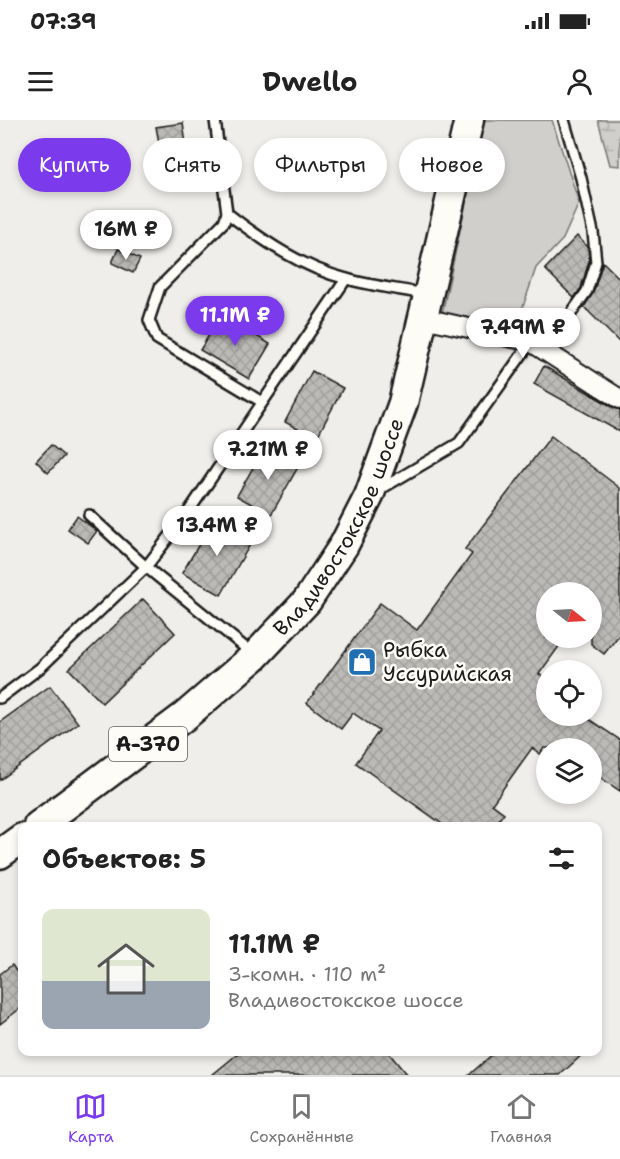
<!DOCTYPE html>
<html lang="ru">
<meta charset="utf-8">
<style>
:root{--surface:#fff;--page:#f2f2f2;--text:#222;--muted:#767676;--line:#e0e0e0;--accent:#7c3aed}
body{margin:0;font-family:"Shantell Sans",sans-serif;background:var(--page);color:var(--text);height:100vh;display:flex;flex-direction:column;font-size:22px;white-space:nowrap}
*{box-sizing:border-box;margin:0}
p{font-size:20px;color:var(--muted)}
.icon{flex:none;width:33px;height:33px;fill:none;stroke:currentColor;stroke-width:2;stroke-linecap:round;stroke-linejoin:round}
.map{position:relative;flex:1;overflow:hidden}
.sheet{position:absolute;left:18px;top:702px;width:584px;height:234px;display:flex;flex-direction:column;background:var(--surface);border-radius:12px;box-shadow:0 3px 9px #0003}
.sheet>*{flex:none}
.guide{position:absolute;left:18px;top:18px;width:585px;height:54px;display:flex;gap:12px}
.needle{width:39px;rotate:108deg}
.buttons{position:absolute;left:536px;top:462px;display:grid;gap:12px}
.buttons a{display:grid;place-items:center;width:66px;height:66px;border-radius:50%;background:var(--surface);box-shadow:0 3px 9px #0003;font-size:30px}
.price{position:absolute;translate:-50% -51px;padding:0 14px;border-radius:21px;background:#fff;color:#222;font-size:20px;line-height:39px;filter:drop-shadow(0 2px 3px #0008)}
.price::after{content:'';position:absolute;left:50%;top:36px;width:18px;height:14px;margin-left:-9px;background:inherit;clip-path:polygon(0 0,100% 0,50% 100%)}
.price.current{background:var(--accent);color:#fff}
ul{padding:0;list-style:none}
li{display:flex;align-items:center;gap:18px;height:150px;padding:0 24px}
li+li{border-top:2px solid var(--line)}
li span{display:grid;place-items:center;flex:none;width:168px;height:120px;border-radius:12px;color:#555}
li>.icon{margin-inline-start:auto}
span .icon{width:72px;height:72px;fill:#fffc;stroke-width:1}
li b{font-size:26px}
h2{display:flex;justify-content:space-between;align-items:center;height:72px;padding:0 24px;font-size:26px}
.chip{padding:0 21px;border-radius:27px;background:var(--surface);box-shadow:0 3px 9px #0003;font-size:21px;line-height:54px}
.chip.current{background:var(--accent);color:#fff}
.status{display:flex;justify-content:space-between;align-items:center;height:42px;padding:0 30px;background:var(--surface);direction:ltr}
.status svg{height:16px;fill:currentColor}
header{display:flex;justify-content:space-between;align-items:center;height:78px;padding:0 24px;background:var(--surface);font-size:27px;font-weight:700}
.tab-bar{display:flex;justify-content:space-around;align-items:center;height:84px;border-top:2px solid var(--line);background:var(--surface);font-size:16px;color:var(--muted)}
.tab-bar a{display:grid;justify-items:center;gap:3px}
.tab-bar .current{color:var(--accent)}
.map>svg:first-child{display:block}
</style>
<div class="status"><b>07:39</b><svg viewBox="0 0 49 12"><path d="M0 12V9h3v3zM5 12V6h3v6zM10 12V3h3v9zM15 12V0h3v12zM26 1h20v11H26zM47 4h2v5h-2z"/></svg></div>
<header><svg class="icon" aria-label="menu" viewBox="0 0 24 24"><path d="M4 6h16M4 12h16M4 18h16"/></svg>Dwello<svg class="icon" aria-label="person" viewBox="0 0 24 24"><circle cx="12" cy="8" r="4"/><path d="M4 21q1-7 8-7t8 7"/></svg></header>
<div class="map">
<svg width="620" height="955" viewBox="0 0 620 955">
<defs>
<pattern id="wetland-marsh" width="20" height="14" patternUnits="userSpaceOnUse" patternTransform="scale(1.5)"><rect width="20" height="14" fill="#d0cfcc"/><path d="M1 5h8M5 5V1M11 12h8M15 12V8" fill="none" stroke="#b2b1af"/></pattern>
<pattern id="building-cross-hatch" width="8" height="8" patternUnits="userSpaceOnUse" patternTransform="scale(1.5)"><rect width="8" height="8" fill="#bbbab6"/><path d="M0 0l8 8M0 8l8-8" fill="none" stroke="#a09f9c"/></pattern>
</defs>
<rect width="100%" height="100%" fill="#f0eeea"/>
<filter id="ink" filterUnits="userSpaceOnUse"><feTurbulence type="fractalNoise" baseFrequency=".0167" numOctaves="2"/><feDisplacementMap in="SourceGraphic" scale="12" xChannelSelector="R" yChannelSelector="G"/><feConvolveMatrix kernelMatrix="1 2 1 2 8 2 1 2 1" color-interpolation-filters="sRGB"/></filter>
<g filter="url(#ink)">
<!-- grass -->
<path fill="#d0cfcc" stroke="#767674" stroke-width="1.5" d="M484,0H552L579,83L563,119L536,148L521,193L508,209L442,194Z"/>
<!-- wetland -->
<path fill="url(#wetland-marsh)" stroke="#767674" stroke-width="1.5" d="M598,0H620V46L610,45Z"/>
<!-- building -->
<g fill="url(#building-cross-hatch)" stroke="#1c1c1c" stroke-width="1.5">
<path d="M183,3L186,24L160,28L156,7Z"/>
<path d="M577,116L588,127L589,141L581,168L574,178L545,149Z"/>
<path d="M118,129L140,139L133,153L112,143Z"/>
<path d="M603,142L620,159V223L584,187L593,173Z"/>
<path d="M221,195L270,224L249,259L200,230Z"/>
<path d="M544,246L614,288L620,290V312L534,264Z"/>
<path d="M312,251L343,268L316,319L285,302Z"/>
<path d="M551,316L620,368V514L604,534L591,524V472H546V518H565L539,554L546,559V596H584L620,620V671L591,651V628H544L540,634L532,628L492,684L504,693L494,706H445L356,643L379,611L353,593L341,609L307,583L380,483L417,510L472,434L465,429Z"/>
<path d="M51,325L64,336L48,353L36,341Z"/>
<path d="M264,328L298,347L271,395L237,376Z"/>
<path d="M77,396L97,411L88,423L68,409Z"/>
<path d="M214,399L252,421L221,475L182,453Z"/>
<path d="M143,479L175,513L102,583L69,549Z"/>
<path d="M50,566L78,603L0,660V602Z"/>
<path d="M12,845L22,860V887L0,904V854Z"/>
<path d="M240,932H388L407,955H212Z"/>
<path d="M495,932H585L560,955H469Z"/>
</g>
<g fill="none" stroke-linecap="round" stroke-linejoin="round">
<!-- service casing -->
<g stroke="#1c1c1c" stroke-width="14">
<g id="service">
<path d="M215,0L227,93L224,102L160,167L149,200L157,219L262,282"/>
<path d="M227,93C263,121 303,148 347,159C372,166 398,169 424,174"/>
<path d="M379,370L459,323L531,222L565,202L587,171L596,142L593,112L581,58L564,0"/>
<path d="M89,395L146,447L253,534"/>
<path d="M0,578L40,548L146,447L189,391L346,159"/>
</g>
</g>
<!-- minor casing -->
<g stroke="#1c1c1c" stroke-width="22">
<path id="minor" d="M424,198L531,222L620,279"/>
</g>
<!-- trunk casing -->
<g stroke="#1c1c1c" stroke-width="33">
<g id="trunk">
<path id="s1" d="M38,706L185,596L255,536L307,481L344,425L369,376L403,283L469,0"/>
<path d="M0,734L22,718"/>
</g>
</g>
<!-- service -->
<use href="#service" stroke="#fdfcf7" stroke-width="9"/>
<!-- minor -->
<use href="#minor" stroke="#fdfcf7" stroke-width="18"/>
<!-- trunk -->
<use href="#trunk" stroke="#fdfcf7" stroke-width="28"/>
</g>
</g>
<!-- icons -->
<defs>
<g id="shop-square" transform="scale(1.5)"><rect x="-9" y="-9" width="18" height="18" rx="4" fill="#1f6fb2" stroke="#fdfcf7"/><path d="M-5-2.5h2.3a2.7 3.5 0 0 1 5.4 0H5L5.5 6h-11ZM-1.5-2.5h3a1.5 2.3 0 0 0-3 0Z" fill="#fff"/></g>
</defs>
<g fill-rule="evenodd">
<use href="#shop-square" x="362" y="542"/>
</g>
<g text-anchor="middle" dominant-baseline="central" stroke-width="5" stroke-linejoin="round" paint-order="stroke">
<!-- shield labels -->
<rect fill="#fdfcf7" stroke="#605f5e" stroke-width="1.5" x="109" y="607" width="78" height="34" rx="4.5"/>
<g font-size="20" font-weight="bold" fill="#1c1c1c">
<text x="148" y="624">А-370</text>
</g>
<!-- street labels -->
<g font-size="21" fill="#1c1c1c" stroke="#fdfcf7">
<text stroke="none"><textPath href="#s1" startOffset="432">Владивостокское шоссе</textPath></text>
</g>
<!-- poi labels -->
<g font-size="21" fill="#1c1c1c" stroke="#fdfcf7" text-anchor="start">
<text x="383" y="530">Рыбка<tspan x="383" dy="24">Уссурийская</tspan></text>
</g>
</g>
</svg>
<div class="buttons">
<a><svg class="needle" viewBox="-14 -14 28 28"><path d="M0-13l5 13h-10z" fill="#e53935"/><path d="M0 13l5-13h-10z" fill="#767676"/></svg></a>
<a><svg class="icon" aria-label="locate" viewBox="0 0 24 24"><circle cx="12" cy="12" r="6"/><path d="M12 2v4M12 18v4M2 12h4M18 12h4"/></svg></a>
<a><svg class="icon" aria-label="layers" viewBox="0 0 24 24"><path d="M12 4l9 5-9 5-9-5zM3 14l9 5 9-5"/></svg></a>
</div>
<b class="price" style="left:126px;top:141px">16M ₽</b>
<b class="price current" style="left:235px;top:227px">11.1M ₽</b>
<b class="price" style="left:523px;top:239px">7.49M ₽</b>
<b class="price" style="left:268px;top:361px">7.21M ₽</b>
<b class="price" style="left:217px;top:437px">13.4M ₽</b>
<div class="guide">
<a class="chip current">Купить</a>
<a class="chip">Снять</a>
<a class="chip">Фильтры</a>
<a class="chip">Новое</a>
</div>
<section class="sheet">
<h2>Объектов: 5<svg class="icon" aria-label="filters" viewBox="0 0 24 24"><path d="M4 7h16M4 17h16"/><circle cx="9" cy="7" r="2"/><circle cx="15" cy="17" r="2"/></svg></h2>
<ul>
<li><span style="background:linear-gradient(#dfe7d0 60%,#9aa5b1 0)"><svg class="icon" aria-label="home" viewBox="0 0 24 24"><path d="M3 11l9-7 9 7M6 9v11h12V9"/></svg></span><div><b>11.1M ₽</b><p>3-комн. · 110 m²</p><p>Владивостокское шоссе</p></div></li>
</ul>
</section>
</div>
<nav class="tab-bar">
<a class="current"><svg class="icon" aria-label="map" viewBox="0 0 24 24"><path d="M3 6l6-2 6 2 6-2v14l-6 2-6-2-6 2zM9 4v14M15 6v14"/></svg>Карта</a>
<a><svg class="icon" aria-label="saved" viewBox="0 0 24 24"><path d="M7 4h10v16l-5-4-5 4z"/></svg>Сохранённые</a>
<a><svg class="icon" aria-label="home" viewBox="0 0 24 24"><path d="M3 11l9-7 9 7M6 9v11h12V9"/></svg>Главная</a>
</nav>
